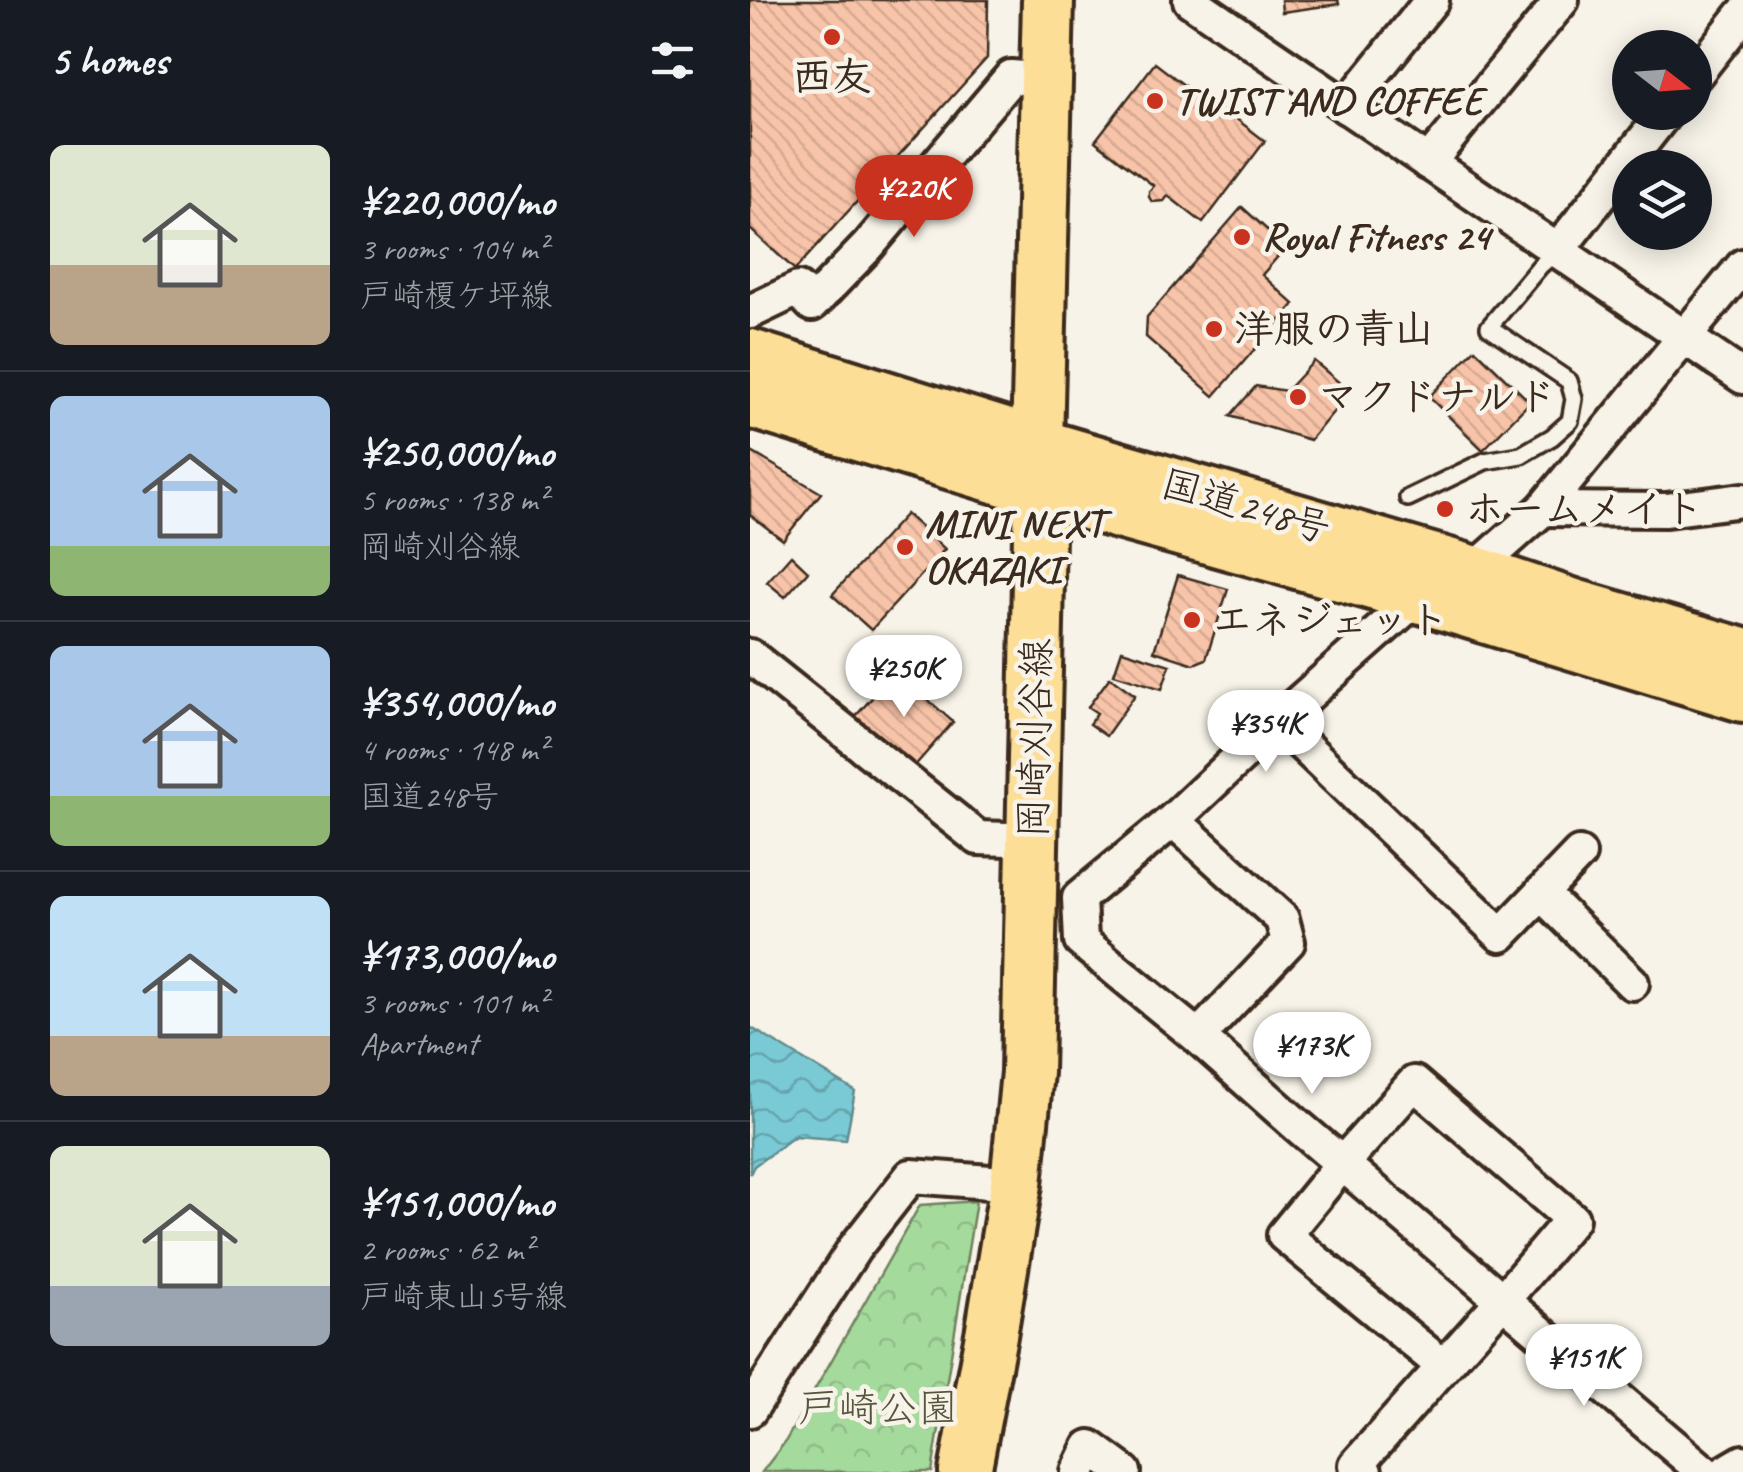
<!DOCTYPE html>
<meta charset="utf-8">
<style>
:root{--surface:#171b24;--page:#242831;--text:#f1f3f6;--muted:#9ea1a6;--line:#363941;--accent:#c8321e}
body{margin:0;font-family:Caveat,"Klee One",sans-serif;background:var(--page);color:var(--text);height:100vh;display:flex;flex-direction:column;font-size:38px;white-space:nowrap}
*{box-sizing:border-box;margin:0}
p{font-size:32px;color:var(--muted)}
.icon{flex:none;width:55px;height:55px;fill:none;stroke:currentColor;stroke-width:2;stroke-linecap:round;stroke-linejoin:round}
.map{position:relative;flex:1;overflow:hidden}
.details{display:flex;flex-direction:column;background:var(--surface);width:750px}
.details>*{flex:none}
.needle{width:65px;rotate:107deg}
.fabs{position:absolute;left:862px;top:30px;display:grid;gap:20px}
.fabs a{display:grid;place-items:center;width:100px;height:100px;border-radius:50%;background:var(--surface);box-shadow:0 5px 25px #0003;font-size:50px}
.price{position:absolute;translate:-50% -85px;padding:0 22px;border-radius:35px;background:#fff;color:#222;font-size:32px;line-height:65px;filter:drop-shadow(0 2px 5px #0008)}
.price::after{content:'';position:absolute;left:50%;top:60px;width:30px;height:22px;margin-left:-15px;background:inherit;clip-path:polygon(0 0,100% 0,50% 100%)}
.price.selected{background:var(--accent);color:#fff}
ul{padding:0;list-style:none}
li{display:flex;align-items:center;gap:30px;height:250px;padding:0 50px}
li+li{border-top:2px solid var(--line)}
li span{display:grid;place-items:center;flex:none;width:280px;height:200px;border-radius:15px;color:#555}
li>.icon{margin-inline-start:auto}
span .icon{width:120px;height:120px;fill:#fffc;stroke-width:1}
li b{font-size:42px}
h2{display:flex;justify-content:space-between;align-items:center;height:120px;padding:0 50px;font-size:42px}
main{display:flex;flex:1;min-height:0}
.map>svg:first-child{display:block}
</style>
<main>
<section class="details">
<h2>5 homes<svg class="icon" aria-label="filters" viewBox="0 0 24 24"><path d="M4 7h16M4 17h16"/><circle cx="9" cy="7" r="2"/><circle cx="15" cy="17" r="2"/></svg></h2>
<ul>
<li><span style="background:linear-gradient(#dfe7d0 60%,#b9a48a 0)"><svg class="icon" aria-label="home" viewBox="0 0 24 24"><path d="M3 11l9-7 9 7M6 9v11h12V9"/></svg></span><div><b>¥220,000/mo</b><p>3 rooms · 104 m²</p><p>戸崎榎ケ坪線</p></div></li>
<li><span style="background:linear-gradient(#a9c7e8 75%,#8fb573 0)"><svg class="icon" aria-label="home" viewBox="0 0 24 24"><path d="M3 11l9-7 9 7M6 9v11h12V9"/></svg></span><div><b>¥250,000/mo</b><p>5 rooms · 138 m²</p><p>岡崎刈谷線</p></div></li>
<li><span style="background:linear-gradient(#a9c7e8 75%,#8fb573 0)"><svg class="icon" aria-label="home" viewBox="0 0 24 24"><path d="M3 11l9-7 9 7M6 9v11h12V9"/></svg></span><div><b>¥354,000/mo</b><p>4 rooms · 148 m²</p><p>国道248号</p></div></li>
<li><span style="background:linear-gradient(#bfe0f5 70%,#b9a48a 0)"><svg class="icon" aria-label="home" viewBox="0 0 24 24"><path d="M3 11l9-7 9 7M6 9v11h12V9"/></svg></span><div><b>¥173,000/mo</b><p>3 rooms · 101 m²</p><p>Apartment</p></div></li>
<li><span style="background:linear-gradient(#dfe7d0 70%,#9aa5b1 0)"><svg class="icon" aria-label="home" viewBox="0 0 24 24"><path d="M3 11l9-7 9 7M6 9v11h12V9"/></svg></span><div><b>¥151,000/mo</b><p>2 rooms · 62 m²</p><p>戸崎東山5号線</p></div></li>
</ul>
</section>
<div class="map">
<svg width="993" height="1472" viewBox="0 0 993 1472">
<defs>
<pattern id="park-crowns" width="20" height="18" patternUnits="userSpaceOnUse" patternTransform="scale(2.5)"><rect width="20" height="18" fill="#a5da9d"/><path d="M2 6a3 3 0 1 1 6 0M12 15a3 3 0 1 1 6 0" fill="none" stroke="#8fbb87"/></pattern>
<pattern id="water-waves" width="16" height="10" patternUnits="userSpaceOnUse" patternTransform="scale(2.5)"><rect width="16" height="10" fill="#7acad6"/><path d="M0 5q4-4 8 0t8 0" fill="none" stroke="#65a4ad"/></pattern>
<pattern id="building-back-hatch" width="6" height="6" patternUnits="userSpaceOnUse" patternTransform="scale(2.5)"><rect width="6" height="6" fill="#f8c4a9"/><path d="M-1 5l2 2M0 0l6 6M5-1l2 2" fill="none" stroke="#d6a991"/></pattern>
</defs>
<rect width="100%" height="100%" fill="#f7f3e8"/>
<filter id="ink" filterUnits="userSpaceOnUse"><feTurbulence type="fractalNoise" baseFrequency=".01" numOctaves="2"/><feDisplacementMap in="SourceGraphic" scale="20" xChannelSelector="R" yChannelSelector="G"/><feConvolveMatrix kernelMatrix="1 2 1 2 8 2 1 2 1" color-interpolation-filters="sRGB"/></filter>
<g filter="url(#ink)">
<!-- park -->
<path fill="url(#park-crowns)" stroke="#70825e" stroke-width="2.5" d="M226,1201L182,1472H12L35,1442L170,1205Z"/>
<!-- water -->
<path fill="url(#water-waves)" stroke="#618a8c" stroke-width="2.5" d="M0,1027L105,1091L96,1140L45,1136L4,1166L0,1174Z"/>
<!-- building -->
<g fill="url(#building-back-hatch)" stroke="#3b2a1e" stroke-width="2.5">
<path d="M0,0H238L237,58L45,270L0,229Z"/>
<path d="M531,0H588L589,4L532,12Z"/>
<path d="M405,63L460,105L463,101L515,141L453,223L418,196L414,201L402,202L399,197V191L404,186L345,141Z"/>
<path d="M492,207L536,247L512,275L544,304L464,396L396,337L397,317Z"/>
<path d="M725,349L780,402L733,450L679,397Z"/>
<path d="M564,361L600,392L560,440L480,416L506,386L536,391Z"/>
<path d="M0,451L71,493L33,540L0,515Z"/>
<path d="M156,514L195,549L121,630L82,595Z"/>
<path d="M41,555L58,571L35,597L17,582Z"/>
<path d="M428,575L478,589L456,659L444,664L404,651Z"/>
<path d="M372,650L420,665L412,689L364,674Z"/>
<path d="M146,671L203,722L162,769L104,718Z"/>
<path d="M360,677L385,695L356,736L339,724L347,713L338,707Z"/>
</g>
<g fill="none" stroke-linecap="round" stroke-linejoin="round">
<!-- service casing -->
<g stroke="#3b2a1e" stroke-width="22">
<path id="service" d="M658,498L735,461L771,455L802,437L820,421L824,399L819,381L739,327L790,266L807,251"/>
</g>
<!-- minor casing -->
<g stroke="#3b2a1e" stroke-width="40">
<g id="minor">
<path d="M440,0L993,377"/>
<path d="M945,75L993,14"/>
<path d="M596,107L682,0"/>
<path d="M678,163L812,0"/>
<path d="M807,251L916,112"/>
<path d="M0,312L48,289L62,304L118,246L261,77L298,80"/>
<path d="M793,509L916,510L993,500"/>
<path d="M0,656L228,838L283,840"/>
<path d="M528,721L751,935L829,854"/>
<path d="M423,820L532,919L538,942L448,1037"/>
<path d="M791,893L882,983"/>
<path d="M0,1410L104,1249L161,1176L266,1184"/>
<path d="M328,1472L340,1447L374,1472"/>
<path d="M615,1472L606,1465L752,1301L822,1219L664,1083L592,1164L534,1235L693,1366"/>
<path d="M954,1472L548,1126L448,1037L331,941L329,898L423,820L528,721L669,596L722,572L793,509L993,266"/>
<path d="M976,1472L993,1462"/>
</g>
</g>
<!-- primary casing -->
<g stroke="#3b2a1e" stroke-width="58">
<path id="primary" d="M215,1472L241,1335L266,1184L277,1072L290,490L287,445L298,0"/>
</g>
<!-- trunk casing -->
<g stroke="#3b2a1e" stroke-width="60">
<g id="trunk">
<path d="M0,356L287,445L722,572L824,606L993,655"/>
<path d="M0,401L290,490L669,596L993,695"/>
</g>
</g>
<!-- service -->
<use href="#service" stroke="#f7f3e8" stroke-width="15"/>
<!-- minor -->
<use href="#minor" stroke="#f7f3e8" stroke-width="32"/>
<!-- primary -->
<use href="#primary" stroke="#fdde96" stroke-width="50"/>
<!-- trunk -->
<use href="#trunk" stroke="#fdde96" stroke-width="52"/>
</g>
</g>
<!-- markers -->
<g fill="#c8321e" stroke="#f7f3e8" stroke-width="4">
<circle cx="82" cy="37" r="10"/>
<circle cx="405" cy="101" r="10"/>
<circle cx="492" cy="237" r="10"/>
<circle cx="464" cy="329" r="10"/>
<circle cx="548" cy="397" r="10"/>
<circle cx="695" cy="509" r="10"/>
<circle cx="155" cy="547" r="10"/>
<circle cx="442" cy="620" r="10"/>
</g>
<g text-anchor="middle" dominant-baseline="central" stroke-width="9" stroke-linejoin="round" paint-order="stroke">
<!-- poi labels -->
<g font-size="40" font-weight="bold" fill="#3b2a1e" stroke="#f7f3e8" text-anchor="start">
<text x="82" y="77" text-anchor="middle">西友</text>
<text x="425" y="101">TWIST AND COFFEE</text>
<text x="512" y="237">Royal Fitness 24</text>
<text x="484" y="329">洋服の青山</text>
<text x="568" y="397">マクドナルド</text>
<text x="715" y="509">ホームメイト</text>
<text x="175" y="524">MINI NEXT<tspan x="175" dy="46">OKAZAKI</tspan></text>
<text x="462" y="620">エネジェット</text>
</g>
<!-- street labels -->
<g font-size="40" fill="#3b2a1e" stroke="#f7f3e8">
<text transform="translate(496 506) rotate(16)">国道248号</text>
<text transform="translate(285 738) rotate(-89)">岡崎刈谷線</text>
</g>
<!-- park labels -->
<g font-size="40" fill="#56563e" stroke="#f7f3e8">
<text x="128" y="1408">戸崎公園</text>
</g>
</g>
</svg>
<div class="fabs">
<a><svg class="needle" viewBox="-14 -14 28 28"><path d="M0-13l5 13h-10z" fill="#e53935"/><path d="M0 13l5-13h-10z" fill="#9ea1a6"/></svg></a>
<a><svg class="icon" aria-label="layers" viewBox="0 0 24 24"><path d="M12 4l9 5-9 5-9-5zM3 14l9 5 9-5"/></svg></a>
</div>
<b class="price selected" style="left:164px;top:240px">¥220K</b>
<b class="price" style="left:154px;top:720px">¥250K</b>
<b class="price" style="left:516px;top:775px">¥354K</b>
<b class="price" style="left:562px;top:1097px">¥173K</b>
<b class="price" style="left:834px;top:1409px">¥151K</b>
</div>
</main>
